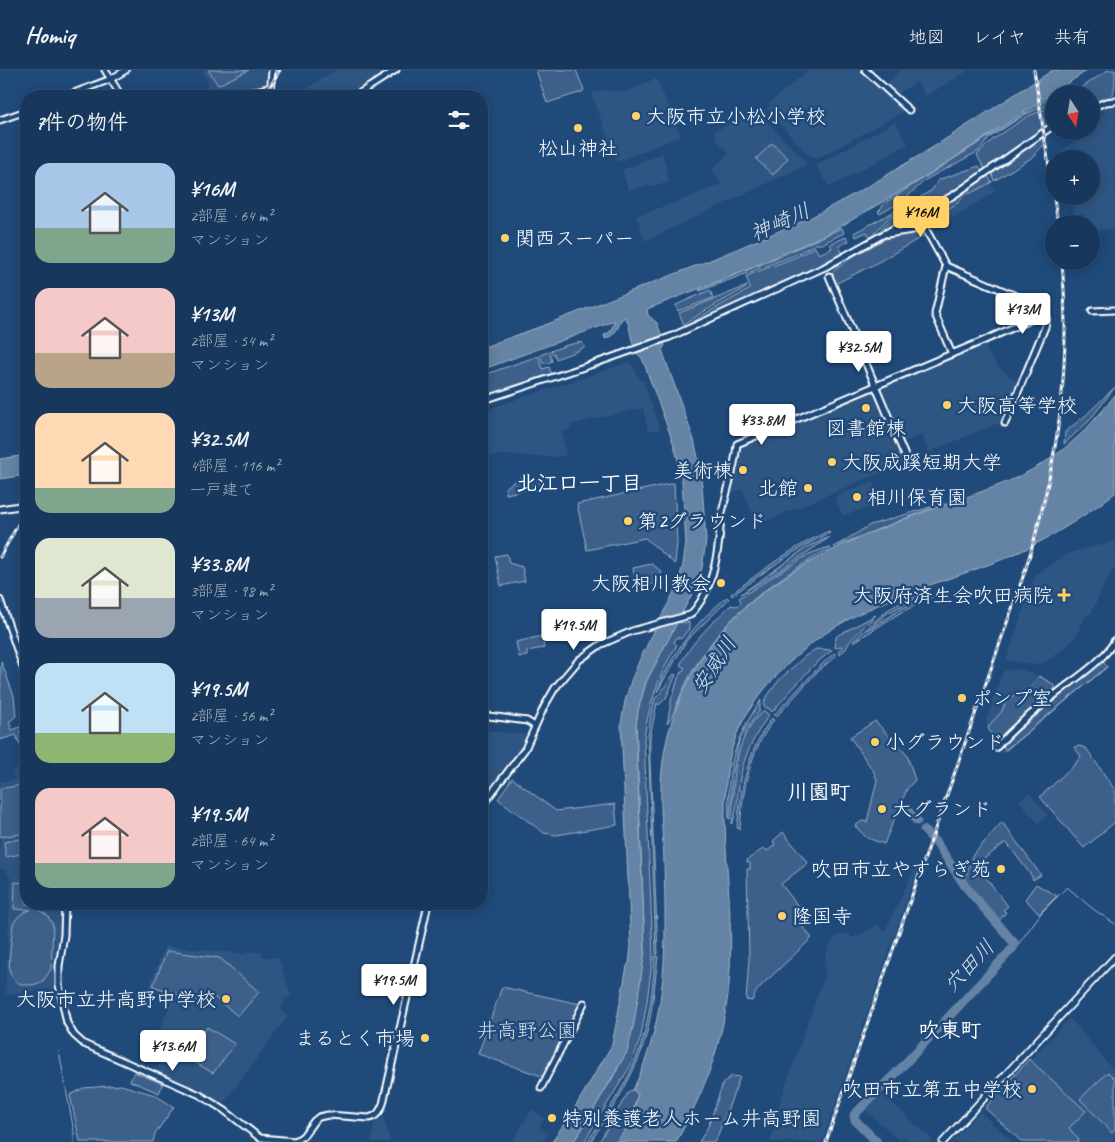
<!DOCTYPE html>
<html lang="ja">
<meta charset="utf-8">
<style>
:root{--surface:#17385c;--page:#203f62;--text:#f1f3f6;--muted:#9eacbb;--line:#365272;--accent:#ffd166}
body{margin:0;font-family:Caveat,"Klee One",sans-serif;background:var(--page);color:var(--text);height:100vh;display:flex;flex-direction:column;font-size:19px;white-space:nowrap}
*{box-sizing:border-box;margin:0}
p{font-size:16px;color:var(--muted)}
.icon{flex:none;width:28px;height:28px;fill:none;stroke:currentColor;stroke-width:2;stroke-linecap:round;stroke-linejoin:round}
.map{position:relative;flex:1;overflow:hidden}
.details{position:absolute;left:20px;top:20px;width:468px;height:820px;display:flex;flex-direction:column;background:var(--surface);border-radius:20px;box-shadow:0 2px 12px #0003,0 0 0 1px var(--line)}
.details>*{flex:none}
.needle{width:32px;rotate:168deg}
.controls{position:absolute;left:1045px;top:15px;display:grid;gap:10px}
.controls a{display:grid;place-items:center;width:55px;height:55px;border-radius:50%;background:var(--surface);box-shadow:0 2px 12px #0003,0 0 0 1px var(--line);font-size:25px}
.price{position:absolute;translate:-50% -42px;padding:0 11px;border-radius:5px;background:#fff;color:#222;font-size:16px;line-height:32px;filter:drop-shadow(0 1px 2px #0008)}
.price::after{content:'';position:absolute;left:50%;top:30px;width:15px;height:11px;margin-left:-8px;background:inherit;clip-path:polygon(0 0,100% 0,50% 100%)}
.price.active{background:var(--accent);color:#111}
ul{padding:0;list-style:none}
li{display:flex;align-items:center;gap:15px;height:125px;padding:0 15px}
li span{display:grid;place-items:center;flex:none;width:140px;height:100px;border-radius:15px;color:#555}
li>.icon{margin-inline-start:auto}
span .icon{width:60px;height:60px;fill:#fffc;stroke-width:1}
li b{font-size:21px}
h2{display:flex;justify-content:space-between;align-items:center;height:60px;padding:0 15px;font-size:21px}
header{display:flex;align-items:center;gap:30px;box-sizing:border-box;height:70px;padding:0 25px;background:var(--surface);border-bottom:1px solid var(--line)}
header strong{font-size:24px}
nav{display:flex;gap:28px;margin-inline-start:auto;font-size:18px}
.map>svg:first-child{display:block}
</style>
<header>
<strong>Homiq</strong>
<nav><a>地図</a><a>レイヤ</a><a>共有</a></nav>
</header>
<div class="map">
<svg width="1115" height="1072" viewBox="0 0 1115 1072">
<rect width="100%" height="100%" fill="#1f4a7a"/>
<filter id="ink" filterUnits="userSpaceOnUse"><feTurbulence type="fractalNoise" baseFrequency=".02" numOctaves="2"/><feDisplacementMap in="SourceGraphic" scale="10" xChannelSelector="R" yChannelSelector="G"/><feConvolveMatrix kernelMatrix="1 2 1 2 8 2 1 2 1" color-interpolation-filters="sRGB"/></filter>
<g filter="url(#ink)">
<!-- built -->
<g fill="#2e5683">
<path d="M202,0H267L266,13L265,16L239,23H209L206,21L208,10Z"/>
<path d="M335,0H376L380,6L348,26H313L308,18Z"/>
<path d="M809,0H862L870,9L904,39L903,42L817,89L812,88L771,45L767,38L770,36L769,33Z"/>
<path d="M900,0H969L926,26L916,12L897,24L886,14Z"/>
<path d="M656,8L681,66L617,92L592,25L593,23L604,20L626,22Z"/>
<path d="M1115,34V159L1091,161L1090,150H1085L1084,144L1074,145L1068,126H1091V89H1061L1060,82L1084,65L1082,61H1091V51L1104,42L1102,39L1106,36Z"/>
<path d="M757,41L762,42L766,51L808,94L645,171L636,146L670,134V135L721,114L712,100L729,83L718,72L714,61Z"/>
<path d="M895,52L908,74L830,117L828,115L817,96L818,94Z"/>
<path d="M663,83L669,113L628,120L622,100Z"/>
<path d="M990,113L996,121L931,161L926,151L958,133L966,124L971,123Z"/>
<path d="M984,275L994,292L1004,302L1017,311L1018,314L1001,352L929,382L922,365L902,373L879,319Z"/>
<path d="M630,292L640,310H643L660,359L648,361L643,338L573,354L567,361L562,362L566,385L556,387L501,385L486,388L485,379H481V344L489,342L494,337Z"/>
<path d="M874,321L904,391L903,393L759,454H757L742,419L731,423L730,421L737,396L739,379Z"/>
<path d="M873,411L881,434L844,445L842,444L835,429L837,426Z"/>
<path d="M1115,471V498L1108,508L1091,543L1085,547L1079,561L1068,576L1046,592L1037,595L1006,590L1036,504L1069,483Z"/>
<path d="M1014,599L1022,600L1039,606L1031,617L1024,622L1014,625L1006,631L1002,641L988,657L986,650L1003,601Z"/>
<path d="M481,660L525,664L523,673L481,730Z"/>
<path d="M26,696V834H62L57,918L5,925L11,810L6,799H0V712L14,709L12,700Z"/>
<path d="M1028,724H1030L1048,745L1038,753L1019,731Z"/>
<path d="M921,790L822,1072H770L775,1056L772,1055L826,900L823,895L828,877L838,865L849,864L852,868L865,862L877,855L885,861L917,793Z"/>
<path d="M165,876L246,884L247,881L263,883L261,887L279,888L291,926L283,929L284,934L279,939L288,946L222,1035L201,1021L157,1001L165,975L155,971L171,931L147,923Z"/>
<path d="M1070,948L1115,1002V1066L1113,1068L1115,1072H1021L985,1038Z"/>
<path d="M879,1021L933,1070L931,1072H909L904,1067L900,1071L863,1038Z"/>
<path d="M532,1039L545,1048L539,1057L548,1064L542,1072H512Z"/>
<path d="M980,1042L1013,1072H951Z"/>
<path d="M384,1047L390,1072H371L374,1052Z"/>
</g>
<!-- green -->
<g fill="#3c618b" stroke="#9eb0c5">
<path d="M208,0H249L218,15Z"/>
<path d="M536,0H576L584,20L582,22L547,33Z"/>
<path d="M1108,0H1115C1115,29 1115,24 1091,35V24H1072Z"/>
<path d="M1054,25V33L1026,44L989,68L979,81L925,110L904,130L880,144L878,142L882,138L883,134Z"/>
<path d="M1054,36V51L988,100L987,99L985,100L977,85L992,70L1028,46Z"/>
<path d="M1042,67L1043,76L1037,81L1036,85L994,111L992,104Z"/>
<path d="M772,73L788,88L773,105L756,89Z"/>
<path d="M979,96L983,103L970,112L875,166L898,141L932,120L938,110Z"/>
<path d="M988,106L992,112L971,123L966,124L958,133L926,151V153L897,161L955,128Z"/>
<path d="M895,141L870,168L867,162L856,167L854,163Z"/>
<path d="M842,158L844,163L822,174H816L793,186L700,221L699,220L767,192Z"/>
<path d="M921,160L926,161L927,164L875,194L835,214L831,203L852,187L889,167Z"/>
<path d="M846,167L849,171L839,176L843,184L776,216L688,255L703,245L750,219L746,206L794,188L815,177L819,184L832,178L830,174Z"/>
<path d="M747,216L746,218L701,243L684,255L679,243Z"/>
<path d="M710,220L713,228L678,241L676,235Z"/>
<path d="M582,272L585,277C577,282 565,285 556,289L554,283L550,285L552,291L546,294L543,293L540,285L567,275Z"/>
<path d="M538,286L543,299L549,297L552,305L481,328V312L483,316L486,315L484,309L481,310V306Z"/>
<path d="M1115,317L1089,351L1064,374L1065,362L1085,346Z"/>
<path d="M527,402L532,410L540,409L542,417L506,424L505,418Z"/>
<path d="M674,413L677,472L675,494L645,468L587,480L577,434Z"/>
<path d="M944,433L834,477L870,455Z"/>
<path d="M829,461L830,463C794,479 764,502 732,526L731,524C763,500 792,477 829,461Z"/>
<path d="M830,467L784,498L741,524L807,477Z"/>
<path d="M826,478H831C778,507 726,544 695,597C688,608 682,621 677,634C674,641 671,650 667,654L672,627L679,606L685,598L680,595C692,571 711,554 731,535L735,536L739,535L741,532L739,528L809,484Z"/>
<path d="M507,484L509,493L522,497L525,511L501,516L495,486Z"/>
<path d="M652,494L662,502L657,513L637,518L633,498Z"/>
<path d="M930,521L886,544L868,560L905,537L939,521L940,523L900,543L854,572L853,571L886,541L904,531Z"/>
<path d="M727,527L729,529L687,570L657,622C672,582 694,554 727,527Z"/>
<path d="M876,545L850,571L846,579L840,584L838,581L843,577L840,576L836,578L835,577L836,567L838,565Z"/>
<path d="M689,552V559L681,569L677,567L674,572L677,575C659,604 649,634 644,668L653,885L647,932L641,966L631,995L584,1072H573L617,1001L645,881L636,655L638,640L646,612L676,553Z"/>
<path d="M542,566L544,578L527,581V586L519,587L516,572Z"/>
<path d="M816,579L832,580L813,596L772,642L770,640V639L764,637L765,629L780,609L805,586Z"/>
<path d="M834,583L836,586L817,602L777,646L774,645L816,600Z"/>
<path d="M1102,590L1107,597L1006,680L1002,675Z"/>
<path d="M1,591L14,626L16,646L9,652L12,660L26,655V659L19,662L22,668L26,667V672L20,675L16,665L0,670Z"/>
<path d="M674,604L676,605L666,628L659,635L657,633L650,667V690L658,884H656L648,667L651,643L655,628L658,626Z"/>
<path d="M1039,606L1053,614L1055,618L1053,621L1020,648L996,672L993,670L988,657L1002,641L1006,631L1014,625L1024,622L1031,617Z"/>
<path d="M761,630L759,642L745,660L739,671L732,707L730,749H729C726,699 733,671 761,630Z"/>
<path d="M764,641L769,645C755,665 744,685 740,709C738,721 737,746 732,754C733,718 732,665 764,641Z"/>
<path d="M772,648L774,650C749,682 743,719 740,759L737,758C741,718 747,681 772,648Z"/>
<path d="M875,651L907,685L915,710L907,719L884,774L867,768L855,756L862,751L867,752L877,710L874,702L850,667Z"/>
<path d="M1079,676L1086,678L1115,720V752L1084,778L1040,727L1075,694L1081,686L1074,677Z"/>
<path d="M512,708L556,741L615,734L617,755L556,765L544,763L498,729Z"/>
<path d="M26,714V763L0,767V719Z"/>
<path d="M1002,752L1041,805L1033,810L1031,805L1006,772L976,795L1008,836L1003,840L1006,842L998,852L964,812L972,786Z"/>
<path d="M783,762L808,793L781,814L798,836L801,835L811,849L802,856L812,868L761,916L756,922L752,931L746,930L749,889L747,799H750V793L747,792V790L764,778L767,781L775,775L773,771Z"/>
<path d="M26,768V783L6,787L4,772Z"/>
<path d="M15,812L26,813V834H51L50,840H38L47,845L53,855L51,899L43,911C32,917 15,918 10,902C8,892 12,865 13,854C18,846 22,842 31,840L14,839Z"/>
<path d="M1036,814L1057,826L1039,844L1025,829Z"/>
<path d="M167,881L220,888L259,922L238,946L214,927L206,934L153,916Z"/>
<path d="M655,886H658C654,919 652,954 640,985C628,1015 609,1045 590,1072H587C605,1046 629,1011 639,981C649,952 653,918 655,886Z"/>
<path d="M502,917L580,934L544,1007L478,984Z"/>
<path d="M207,957L235,974L213,1003L181,984L192,967L198,969Z"/>
<path d="M1029,989L1086,1041L1069,1058L1079,1070L1077,1072H1022L985,1038Z"/>
<path d="M134,1002L163,1014L159,1023L130,1011Z"/>
<path d="M1108,1002L1115,1009V1060L1112,1063L1080,1029Z"/>
<path d="M732,1006L740,1007L716,1070L714,1072H699L708,1057L723,1013Z"/>
<path d="M121,1015L155,1025L174,1037L155,1064L153,1072H80L70,1025L84,1018Z"/>
<path d="M633,1020L638,1024C633,1041 629,1059 616,1072H599L629,1021Z"/>
</g>
<!-- water -->
<g fill="#6583a4" stroke="#a3b5c8">
<path d="M1053,0H1088L930,104L831,162L744,201L647,239L648,245L657,253L665,275L662,280L694,370L701,401L706,470L702,498L691,526L646,612L638,640L636,655L637,689L645,881L634,953L627,982L581,1061L573,1072H552L574,1039L612,975L627,896L629,893L631,876L621,654L625,631L631,611L640,589L677,516L683,495L686,473L682,411L678,390L673,372L642,288C630,280 632,260 626,248H622C618,258 616,265 605,269L604,265L610,262L615,251L481,300V278L542,256L713,189L810,148L867,117L930,79Z"/>
<path d="M1115,325V423C1078,451 1037,477 993,493C926,518 853,535 799,584C772,608 745,638 734,672C725,698 725,724 725,751C726,805 734,860 729,914C724,970 704,1024 676,1072H616C629,1059 633,1041 638,1024L633,1020C669,945 666,873 664,792C663,767 660,741 661,716C662,675 674,635 695,599C747,509 846,470 938,437C971,425 1006,415 1035,398C1068,380 1093,354 1115,325Z"/>
<path d="M26,385V405L0,409V389Z"/>
</g>
<g fill="none" stroke-linecap="round" stroke-linejoin="round">
<!-- stream -->
<g stroke="#a3b5c8" stroke-width="1">
<path d="M1003,682L1107,597"/>
<path d="M1015,874L1019,873L1042,842L1067,817L1093,839L1115,854"/>
<path d="M59,981L74,1062V1072"/>
</g>
<!-- river -->
<g stroke="#6583a4" stroke-width="9">
<path d="M908,741L917,751"/>
<path d="M877,1072L855,1050L854,1045L899,1000L1013,878L1015,874L965,816L938,775L924,760"/>
</g>
<!-- secondary casing -->
<g stroke="#fff" stroke-width="9">
<g id="secondary">
<path d="M105,0L121,26"/>
<path d="M865,0L909,40"/>
<path d="M204,25H240L271,17"/>
<path d="M66,26L111,9L126,0"/>
<path d="M270,26L272,0"/>
<path d="M355,26L396,0"/>
<path d="M1091,38L1106,32L1115,31"/>
<path d="M0,50L26,41"/>
<path d="M887,164L925,158L946,196L1039,236C1046,243 1048,247 1045,257L1005,353"/>
<path d="M946,196L935,244L952,284"/>
<path d="M829,206L908,393"/>
<path d="M1092,241L1115,240"/>
<path d="M481,331L596,293L670,267L825,197L954,125L1054,55"/>
<path d="M0,439L26,435"/>
<path d="M0,530L26,606"/>
<path d="M481,645L527,651L535,656"/>
<path d="M996,678C1013,657 1043,634 1065,617C1081,605 1106,588 1115,570"/>
<path d="M481,737L525,679L544,637L555,618L579,590L600,575L632,561L690,545C709,526 716,496 719,470C720,461 720,451 722,443C727,419 735,398 737,374L985,270L1046,243"/>
<path d="M65,834L64,865L59,896V915L67,953L74,965L84,974L200,1025L224,1040L260,1068L295,1071L303,1066L314,1051L319,1047L328,1045L369,1048C378,1046 380,1041 383,1034L428,834"/>
<path d="M541,1018L584,933"/>
</g>
</g>
<!-- primary casing -->
<g stroke="#fff" stroke-width="9">
<path id="primary" d="M943,1072L1115,887"/>
</g>
<!-- secondary -->
<use href="#secondary" stroke="#1f4a7a" stroke-width="5"/>
<!-- primary -->
<use href="#primary" stroke="#1f4a7a" stroke-width="5.5"/>
<!-- rail casing -->
<g stroke="#fff" stroke-width="3">
<g id="rail">
<path d="M1034,0L1058,154"/>
<path d="M264,26L280,0"/>
<path d="M0,487L26,440"/>
<path d="M826,1072L1025,501C1057,397 1072,301 1062,191"/>
</g>
</g>
<!-- rail -->
<use href="#rail" stroke="#1f4a7a" stroke-width="1" stroke-dasharray="4" stroke-linecap="butt"/>
</g>
</g>
<!-- markers -->
<g fill="#ffd166" stroke="#1f4a7a" stroke-width="2">
<circle cx="636" cy="46" r="5"/>
<circle cx="578" cy="58" r="5"/>
<circle cx="505" cy="168" r="5"/>
<circle cx="947" cy="335" r="5"/>
<circle cx="866" cy="338" r="5"/>
<circle cx="832" cy="392" r="5"/>
<circle cx="743" cy="400" r="5"/>
<circle cx="808" cy="418" r="5"/>
<circle cx="857" cy="427" r="5"/>
<circle cx="628" cy="451" r="5"/>
<circle cx="721" cy="513" r="5"/>
<path d="M1061.5 517.5h5v5h5v5h-5v5h-5v-5h-5v-5h5z"/>
<circle cx="962" cy="628" r="5"/>
<circle cx="875" cy="672" r="5"/>
<circle cx="882" cy="739" r="5"/>
<circle cx="1001" cy="799" r="5"/>
<circle cx="782" cy="846" r="5"/>
<circle cx="226" cy="929" r="5"/>
<circle cx="425" cy="968" r="5"/>
<circle cx="1032" cy="1019" r="5"/>
<circle cx="552" cy="1048" r="5"/>
</g>
<g text-anchor="middle" dominant-baseline="central" stroke-width="5" stroke-linejoin="round" paint-order="stroke">
<!-- poi labels -->
<g font-size="20" fill="#fff" stroke="#1f4a7a" text-anchor="start">
<text x="646" y="46">大阪市立小松小学校</text>
<text x="578" y="78" text-anchor="middle">松山神社</text>
<text x="515" y="168">関西スーパー</text>
<text x="957" y="335">大阪高等学校</text>
<text x="866" y="358" text-anchor="middle">図書館棟</text>
<text x="842" y="392">大阪成蹊短期大学</text>
<text x="733" y="400" text-anchor="end">美術棟</text>
<text x="798" y="418" text-anchor="end">北館</text>
<text x="867" y="427">相川保育園</text>
<text x="638" y="451">第2グラウンド</text>
<text x="711" y="513" text-anchor="end">大阪相川教会</text>
<text x="1053" y="525" text-anchor="end">大阪府済生会吹田病院</text>
<text x="972" y="628">ポンプ室</text>
<text x="885" y="672">小グラウンド</text>
<text x="892" y="739">大グランド</text>
<text x="991" y="799" text-anchor="end">吹田市立やすらぎ苑</text>
<text x="792" y="846">隆国寺</text>
<text x="216" y="929" text-anchor="end">大阪市立井高野中学校</text>
<text x="415" y="968" text-anchor="end">まるとく市場</text>
<text x="1022" y="1019" text-anchor="end">吹田市立第五中学校</text>
<text x="562" y="1048">特別養護老人ホーム井高野園</text>
</g>
<!-- park labels -->
<g font-size="20" fill="#d8dfe8" stroke="#1f4a7a">
<text x="527" y="960">井高野公園</text>
</g>
<!-- water labels -->
<g font-size="21" font-style="italic" fill="#d8e0e8" stroke="#1f4a7a">
<text transform="translate(780 152) rotate(-24)">神崎川</text>
<text transform="translate(714 595) rotate(-57)">安威川</text>
<text transform="translate(969 896) rotate(-47)">穴田川</text>
</g>
<!-- neighbourhood labels -->
<g font-size="21" font-weight="bold" fill="#fff" stroke="#1f4a7a">
<text x="579" y="413">北江口一丁目</text>
<text x="819" y="722">川園町</text>
<text x="950" y="960">吹東町</text>
</g>
</g>
</svg>
<div class="controls">
<a><svg class="needle" viewBox="-14 -14 28 28"><path d="M0-13l5 13h-10z" fill="#e53935"/><path d="M0 13l5-13h-10z" fill="#9eacbb"/></svg></a>
<a>+</a>
<a>−</a>
</div>
<b class="price active" style="left:921px;top:168px">¥16M</b>
<b class="price" style="left:1023px;top:265px">¥13M</b>
<b class="price" style="left:859px;top:303px">¥32.5M</b>
<b class="price" style="left:762px;top:376px">¥33.8M</b>
<b class="price" style="left:574px;top:581px">¥19.5M</b>
<b class="price" style="left:394px;top:936px">¥19.5M</b>
<b class="price" style="left:173px;top:1002px">¥13.6M</b>
<section class="details">
<h2>7件の物件<svg class="icon" aria-label="filters" viewBox="0 0 24 24"><path d="M4 7h16M4 17h16"/><circle cx="9" cy="7" r="2"/><circle cx="15" cy="17" r="2"/></svg></h2>
<ul>
<li><span style="background:linear-gradient(#a9c7e8 65%,#7fa58c 0)"><svg class="icon" aria-label="home" viewBox="0 0 24 24"><path d="M3 11l9-7 9 7M6 9v11h12V9"/></svg></span><div><b>¥16M</b><p>2部屋 · 64 m²</p><p>マンション</p></div></li>
<li><span style="background:linear-gradient(#f6c9c9 65%,#b9a48a 0)"><svg class="icon" aria-label="home" viewBox="0 0 24 24"><path d="M3 11l9-7 9 7M6 9v11h12V9"/></svg></span><div><b>¥13M</b><p>2部屋 · 54 m²</p><p>マンション</p></div></li>
<li><span style="background:linear-gradient(#ffd9b3 75%,#7fa58c 0)"><svg class="icon" aria-label="home" viewBox="0 0 24 24"><path d="M3 11l9-7 9 7M6 9v11h12V9"/></svg></span><div><b>¥32.5M</b><p>4部屋 · 116 m²</p><p>一戸建て</p></div></li>
<li><span style="background:linear-gradient(#dfe7d0 60%,#9aa5b1 0)"><svg class="icon" aria-label="home" viewBox="0 0 24 24"><path d="M3 11l9-7 9 7M6 9v11h12V9"/></svg></span><div><b>¥33.8M</b><p>3部屋 · 98 m²</p><p>マンション</p></div></li>
<li><span style="background:linear-gradient(#bfe0f5 70%,#8fb573 0)"><svg class="icon" aria-label="home" viewBox="0 0 24 24"><path d="M3 11l9-7 9 7M6 9v11h12V9"/></svg></span><div><b>¥19.5M</b><p>2部屋 · 56 m²</p><p>マンション</p></div></li>
<li><span style="background:linear-gradient(#f6c9c9 75%,#7fa58c 0)"><svg class="icon" aria-label="home" viewBox="0 0 24 24"><path d="M3 11l9-7 9 7M6 9v11h12V9"/></svg></span><div><b>¥19.5M</b><p>2部屋 · 64 m²</p><p>マンション</p></div></li>
</ul>
</section>
</div>
